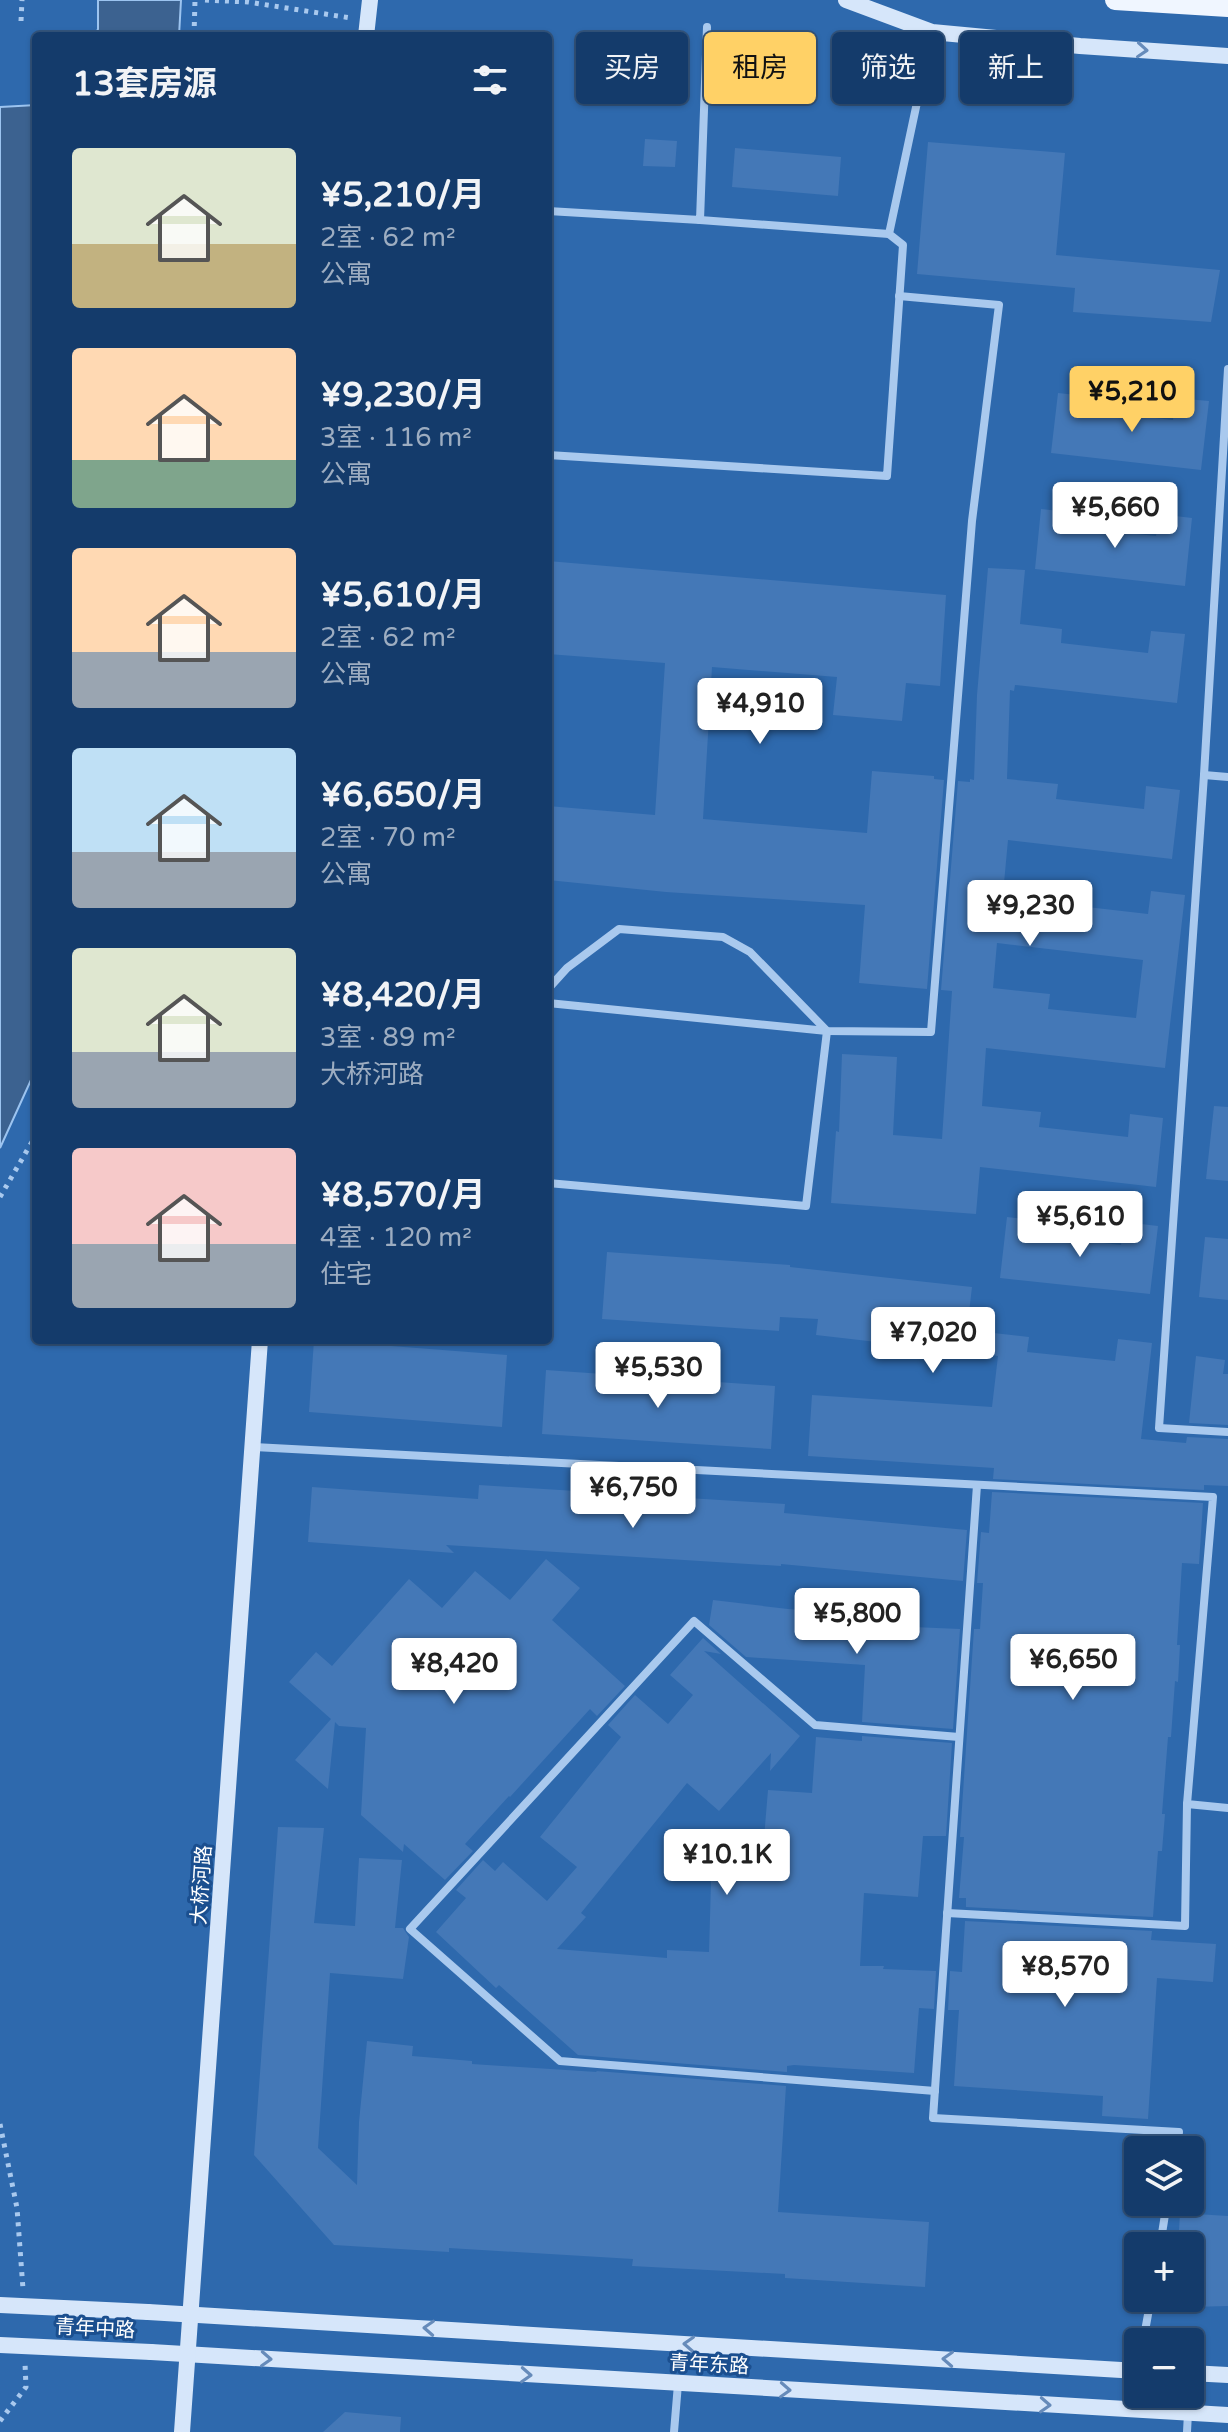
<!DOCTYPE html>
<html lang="zh">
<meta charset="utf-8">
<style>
:root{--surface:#143b6b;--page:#1d4271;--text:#f1f3f6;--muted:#9dadc1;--line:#33557e;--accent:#ffd166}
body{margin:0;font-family:"Varela Round","Noto Sans SC",sans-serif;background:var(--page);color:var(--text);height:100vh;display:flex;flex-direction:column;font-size:30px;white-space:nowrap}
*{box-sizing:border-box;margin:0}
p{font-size:26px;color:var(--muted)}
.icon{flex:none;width:44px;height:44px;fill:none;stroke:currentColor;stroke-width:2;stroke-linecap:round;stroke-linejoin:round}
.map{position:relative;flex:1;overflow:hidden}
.drawer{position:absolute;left:32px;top:32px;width:520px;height:1312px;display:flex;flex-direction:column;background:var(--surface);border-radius:8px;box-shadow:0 2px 6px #0004,0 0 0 2px var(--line)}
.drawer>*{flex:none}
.banner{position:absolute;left:576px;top:32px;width:532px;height:72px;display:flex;gap:16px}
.fabs{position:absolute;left:1124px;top:2136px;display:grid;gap:16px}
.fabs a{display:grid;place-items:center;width:80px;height:80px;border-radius:8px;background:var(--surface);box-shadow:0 2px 6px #0004,0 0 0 2px var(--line);font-size:40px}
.price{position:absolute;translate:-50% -68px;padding:0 18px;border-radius:8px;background:#fff;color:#222;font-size:26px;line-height:52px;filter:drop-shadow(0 2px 4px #0008)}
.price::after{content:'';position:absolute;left:50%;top:48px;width:24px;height:18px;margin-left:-12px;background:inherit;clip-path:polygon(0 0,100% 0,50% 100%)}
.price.on{background:var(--accent);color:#111}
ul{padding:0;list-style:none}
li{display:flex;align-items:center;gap:24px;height:200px;padding:0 40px}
li span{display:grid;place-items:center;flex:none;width:224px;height:160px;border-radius:8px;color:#555}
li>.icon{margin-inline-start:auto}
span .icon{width:96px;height:96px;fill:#fffc;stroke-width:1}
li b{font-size:34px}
h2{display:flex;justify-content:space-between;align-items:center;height:96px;padding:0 40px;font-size:34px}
.pill{padding:0 28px;border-radius:8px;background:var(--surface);box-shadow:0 2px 6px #0004,0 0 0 2px var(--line);font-size:28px;line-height:72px}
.pill.on{background:var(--accent);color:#111}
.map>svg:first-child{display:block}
</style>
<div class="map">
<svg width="1228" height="2432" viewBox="0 0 1228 2432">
<rect width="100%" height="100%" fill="#1b4f8f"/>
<!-- green -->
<path fill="#2e69ad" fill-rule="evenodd" d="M0,0H1228V2432H0ZM36,36H548V1340H36ZM1138,2150H1190V2202H1138ZM1138,2246H1190V2298H1138ZM1138,2342H1190V2394H1138Z"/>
<!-- water -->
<g fill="#3c6290" stroke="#9cc4f0" stroke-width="2">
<path d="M98,0H181L179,36H95L98,29Z"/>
<path d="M36,105V1069L0,1148V107Z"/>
</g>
<!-- building -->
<g fill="#4478b7" fill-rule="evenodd">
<path d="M645,139L677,141L675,167L643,166Z"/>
<path d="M928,142L1065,153L1056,255L1220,270L1211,322L1073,312L1075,288L917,274Z"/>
<path d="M735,148L841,157L838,196L732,187Z"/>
<path d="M1058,393L1086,396L1085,410L1173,420L1175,398L1209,401L1201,470L1051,453Z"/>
<path d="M1041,509L1069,512L1068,527L1156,536L1159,514L1192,518L1185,586L1035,569Z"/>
<path d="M548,561L946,595L940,686L906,683L902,721L833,715L837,677L712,667L703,819L867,833L872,771L934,776V779L944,780L927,989L859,983L865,905L666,892L548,880V806L655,815L665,663L548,654Z"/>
<path d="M988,568L1025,570L1020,624L1062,629L1061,643L1148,653L1151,631L1185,634L1177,703L1015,685L1014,691L1010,690L1007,779L1058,784L1056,799L1144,809L1146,786L1180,790L1172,859L1008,840L1004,883L1062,889L1061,904L1148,914L1151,891L1185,895L1165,1068L986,1048L982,1106L1041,1112L1039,1127L1128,1137L1130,1114L1163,1118L1156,1187L980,1167L976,1214L831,1203L836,1131L839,1132L842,1054L897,1057L893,1135L942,1139L952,991L941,990L958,781L970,782V779L974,780L977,695ZM997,943L1143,960L1136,1018L1048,1009L1050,994L993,988Z"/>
<path d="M1214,1106L1228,1107V1181L1206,1179Z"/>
<path d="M1007,1217L1035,1220L1033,1235L1121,1245L1124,1222L1158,1226L1150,1294L1000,1278Z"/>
<path d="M1205,1237L1228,1239V1300L1199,1297Z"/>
<path d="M607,1252L790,1265V1267L972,1287L967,1330L1029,1337L1027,1352L1115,1361L1118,1339L1152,1343L1141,1439L1186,1443L1187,1437L1228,1439V1486L1204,1485V1490L993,1479L994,1468L808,1456L812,1395L992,1407L998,1356L816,1335L818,1319L780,1317L779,1331L602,1319Z"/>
<path d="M314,1340L507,1355L502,1427L309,1412Z"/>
<path d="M1196,1356L1225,1360L1223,1374H1228V1425L1189,1423Z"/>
<path d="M546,1370L775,1386L771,1449L542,1434Z"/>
<path d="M479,1485L785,1504L784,1513L967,1530L963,1581L781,1564V1566L446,1545L454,1553L308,1542L312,1487L478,1499Z"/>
<path d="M992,1492L1203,1503L1199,1564L1182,1563L1177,1645H1180L1178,1682L1175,1681L1171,1737H1168L1162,1814H1165L1162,1851H1158L1153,1917L966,1907V1898H959L964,1837H960L974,1629H980L983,1583H977L981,1532L989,1533Z"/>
<path d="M546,1559L580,1588L552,1620L625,1686L597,1716L590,1709L510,1797L509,1796L465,1844L473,1851L445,1880L404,1844L403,1852L361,1815L366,1728L339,1726L335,1722L328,1789L295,1760L331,1719L289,1682L316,1652L332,1666L409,1579L442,1608L475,1571L510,1600Z"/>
<path d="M713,1600L788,1609L891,1616L890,1626L960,1629L953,1729L862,1722L865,1665L746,1657L709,1625Z"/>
<path d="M703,1638L721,1654L704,1651L800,1736L770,1771L771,1753L719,1811L687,1783L581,1913L586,1917L557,1949L667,1958V1950L709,1952L712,1848L763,1850L768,1790L812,1793L816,1737L862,1741V1736L952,1743L946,1836H923L918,1897L864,1893L860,1966H884L883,1969L936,1971L934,2009L919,2008L914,2073L794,2065L787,2066V2072L578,2055L499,1985L496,1988L436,1932L466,1898L456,1890L483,1860L495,1871L503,1862L547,1901L577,1867L540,1837L621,1737L608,1725L635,1695L668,1724L693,1695L670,1675Z"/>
<path d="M278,1827L324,1828L314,1923L355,1926L359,1858L402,1860L395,1928H403L409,1937L403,1979L330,1973L318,2148L357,2185L359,2122L367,2041L413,2046L412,2056L472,2061V2064L597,2072L596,2071L786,2086L778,2212L929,2222L925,2287L785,2278V2274L632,2266L633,2259L449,2248V2252L334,2245L254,2155Z"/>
<path d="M965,1921L1152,1931L1151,1940L1216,1944L1213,1982L1157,1978L1148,2119L1102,2116L1103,2096L954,2086L959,2010H948L950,1971L962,1972Z"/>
<path d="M1180,2213L1228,2216V2306L1190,2307V2246H1178Z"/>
<path d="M345,2412L401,2417L400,2432H323Z"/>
</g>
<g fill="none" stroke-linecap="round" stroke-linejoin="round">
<!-- path -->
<g stroke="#a9c9ee" stroke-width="5" stroke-dasharray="4 6" stroke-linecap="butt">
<path d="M205,0L248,2L351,18"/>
<path d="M21,21L22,0"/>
<path d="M194,36L195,0"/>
<path d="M0,1197L36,1135"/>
<path d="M0,2124L17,2208L23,2289"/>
<path d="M0,2421L26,2387L25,2363"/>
</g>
<!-- street -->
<g stroke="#a9c9ee" stroke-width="8">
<path d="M548,211L700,220L707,27"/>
<path d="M700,220L889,234"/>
<path d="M1228,369L1204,775L1159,1428L1228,1432"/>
<path d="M548,455L887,476L903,245L889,234L932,32"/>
<path d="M1204,775L1228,777"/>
<path d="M548,989L567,968L619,929L723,937L750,952L827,1031L806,1206L548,1183"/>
<path d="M548,1003L827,1031L931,1032L972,521L999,305L899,296"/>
<path d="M253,1447L1213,1497L1187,1804L1228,1808"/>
<path d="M977,1485L933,2118L1179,2132L1176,2150"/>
<path d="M947,1913L1185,1926L1187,1804"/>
<path d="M935,2091L560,2061L410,1929L694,1621L815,1725L959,1737"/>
<path d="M1160,2246L1167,2202"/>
<path d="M1143,2342L1151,2298"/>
<path d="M674,2432L678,2384"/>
<path d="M1187,2432L1188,2413"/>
</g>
<!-- secondary -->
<g stroke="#d6e6fa" stroke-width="16">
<path d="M846,0L932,32L1080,46L1228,56"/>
<path d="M366,36L370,0"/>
<path d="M148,2312L1138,2371"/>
<path d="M151,2352L1228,2415"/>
<path d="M1190,2373L1228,2375"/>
<path d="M182,2432L260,1340"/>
</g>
<!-- primary -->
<path stroke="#f0f6ff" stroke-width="20" d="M1115,0L1228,7"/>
<!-- secondary-bridge -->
<g stroke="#d6e6fa" stroke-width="16">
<path d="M0,2305L148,2312"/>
<path d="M0,2345L151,2352"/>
</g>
</g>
<!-- one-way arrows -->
<defs><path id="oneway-chevron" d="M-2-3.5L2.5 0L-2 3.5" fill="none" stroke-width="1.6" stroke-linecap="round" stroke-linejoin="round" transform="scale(2)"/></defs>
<g stroke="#668bba">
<use href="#oneway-chevron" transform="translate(1142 50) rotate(4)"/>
<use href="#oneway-chevron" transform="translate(429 2328) rotate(-177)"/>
<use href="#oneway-chevron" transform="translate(689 2344) rotate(-177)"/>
<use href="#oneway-chevron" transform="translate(266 2359) rotate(3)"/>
<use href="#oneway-chevron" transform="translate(948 2359) rotate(-177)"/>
<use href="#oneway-chevron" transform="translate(526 2375) rotate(3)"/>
<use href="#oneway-chevron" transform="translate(785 2390) rotate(3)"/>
<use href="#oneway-chevron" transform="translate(1045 2405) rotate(3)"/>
</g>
<g text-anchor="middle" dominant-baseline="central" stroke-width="6" stroke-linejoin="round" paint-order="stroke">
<!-- street labels -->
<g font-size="20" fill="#fff" stroke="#1b4f8f">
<text transform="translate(202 1885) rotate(-86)">大桥河路</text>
<text transform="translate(95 2329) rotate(3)">青年中路</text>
<text transform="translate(709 2365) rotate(3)">青年东路</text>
</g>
</g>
</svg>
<div class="fabs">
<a><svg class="icon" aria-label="layers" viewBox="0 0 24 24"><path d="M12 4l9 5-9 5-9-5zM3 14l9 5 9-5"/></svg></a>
<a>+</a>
<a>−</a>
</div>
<b class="price on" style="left:1132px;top:434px">¥5,210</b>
<b class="price" style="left:1115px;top:550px">¥5,660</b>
<b class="price" style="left:760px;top:746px">¥4,910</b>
<b class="price" style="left:1030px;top:948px">¥9,230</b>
<b class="price" style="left:1080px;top:1259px">¥5,610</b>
<b class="price" style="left:933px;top:1375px">¥7,020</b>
<b class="price" style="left:658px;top:1410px">¥5,530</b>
<b class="price" style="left:633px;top:1530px">¥6,750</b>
<b class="price" style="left:857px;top:1656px">¥5,800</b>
<b class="price" style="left:1073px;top:1702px">¥6,650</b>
<b class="price" style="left:454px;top:1706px">¥8,420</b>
<b class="price" style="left:727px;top:1897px">¥10.1K</b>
<b class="price" style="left:1065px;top:2009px">¥8,570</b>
<div class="banner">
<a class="pill">买房</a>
<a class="pill on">租房</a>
<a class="pill">筛选</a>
<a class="pill">新上</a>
</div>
<section class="drawer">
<h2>13套房源<svg class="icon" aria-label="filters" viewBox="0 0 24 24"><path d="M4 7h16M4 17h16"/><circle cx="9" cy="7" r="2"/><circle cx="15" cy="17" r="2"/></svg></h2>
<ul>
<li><span style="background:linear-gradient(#dfe7d0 60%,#c2b280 0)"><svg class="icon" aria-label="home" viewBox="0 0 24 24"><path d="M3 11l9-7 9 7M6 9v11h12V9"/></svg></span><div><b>¥5,210/月</b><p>2室 · 62 m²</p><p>公寓</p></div></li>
<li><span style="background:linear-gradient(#ffd9b3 70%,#7fa58c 0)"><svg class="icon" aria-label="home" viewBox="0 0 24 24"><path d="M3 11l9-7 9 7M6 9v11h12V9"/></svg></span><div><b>¥9,230/月</b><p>3室 · 116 m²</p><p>公寓</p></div></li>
<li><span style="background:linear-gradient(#ffd9b3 65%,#9aa5b1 0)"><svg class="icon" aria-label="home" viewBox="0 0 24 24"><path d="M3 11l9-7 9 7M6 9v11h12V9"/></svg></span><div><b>¥5,610/月</b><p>2室 · 62 m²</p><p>公寓</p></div></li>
<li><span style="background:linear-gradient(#bfe0f5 65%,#9aa5b1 0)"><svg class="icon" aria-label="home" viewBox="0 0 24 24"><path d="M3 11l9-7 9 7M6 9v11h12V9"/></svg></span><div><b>¥6,650/月</b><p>2室 · 70 m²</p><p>公寓</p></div></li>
<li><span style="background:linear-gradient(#dfe7d0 65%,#9aa5b1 0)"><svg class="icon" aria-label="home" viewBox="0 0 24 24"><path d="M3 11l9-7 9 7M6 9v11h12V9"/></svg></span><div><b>¥8,420/月</b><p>3室 · 89 m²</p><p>大桥河路</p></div></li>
<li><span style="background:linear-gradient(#f6c9c9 60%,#9aa5b1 0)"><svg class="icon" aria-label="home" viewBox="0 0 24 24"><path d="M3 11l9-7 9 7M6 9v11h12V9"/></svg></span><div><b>¥8,570/月</b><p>4室 · 120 m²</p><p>住宅</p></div></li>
</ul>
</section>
</div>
